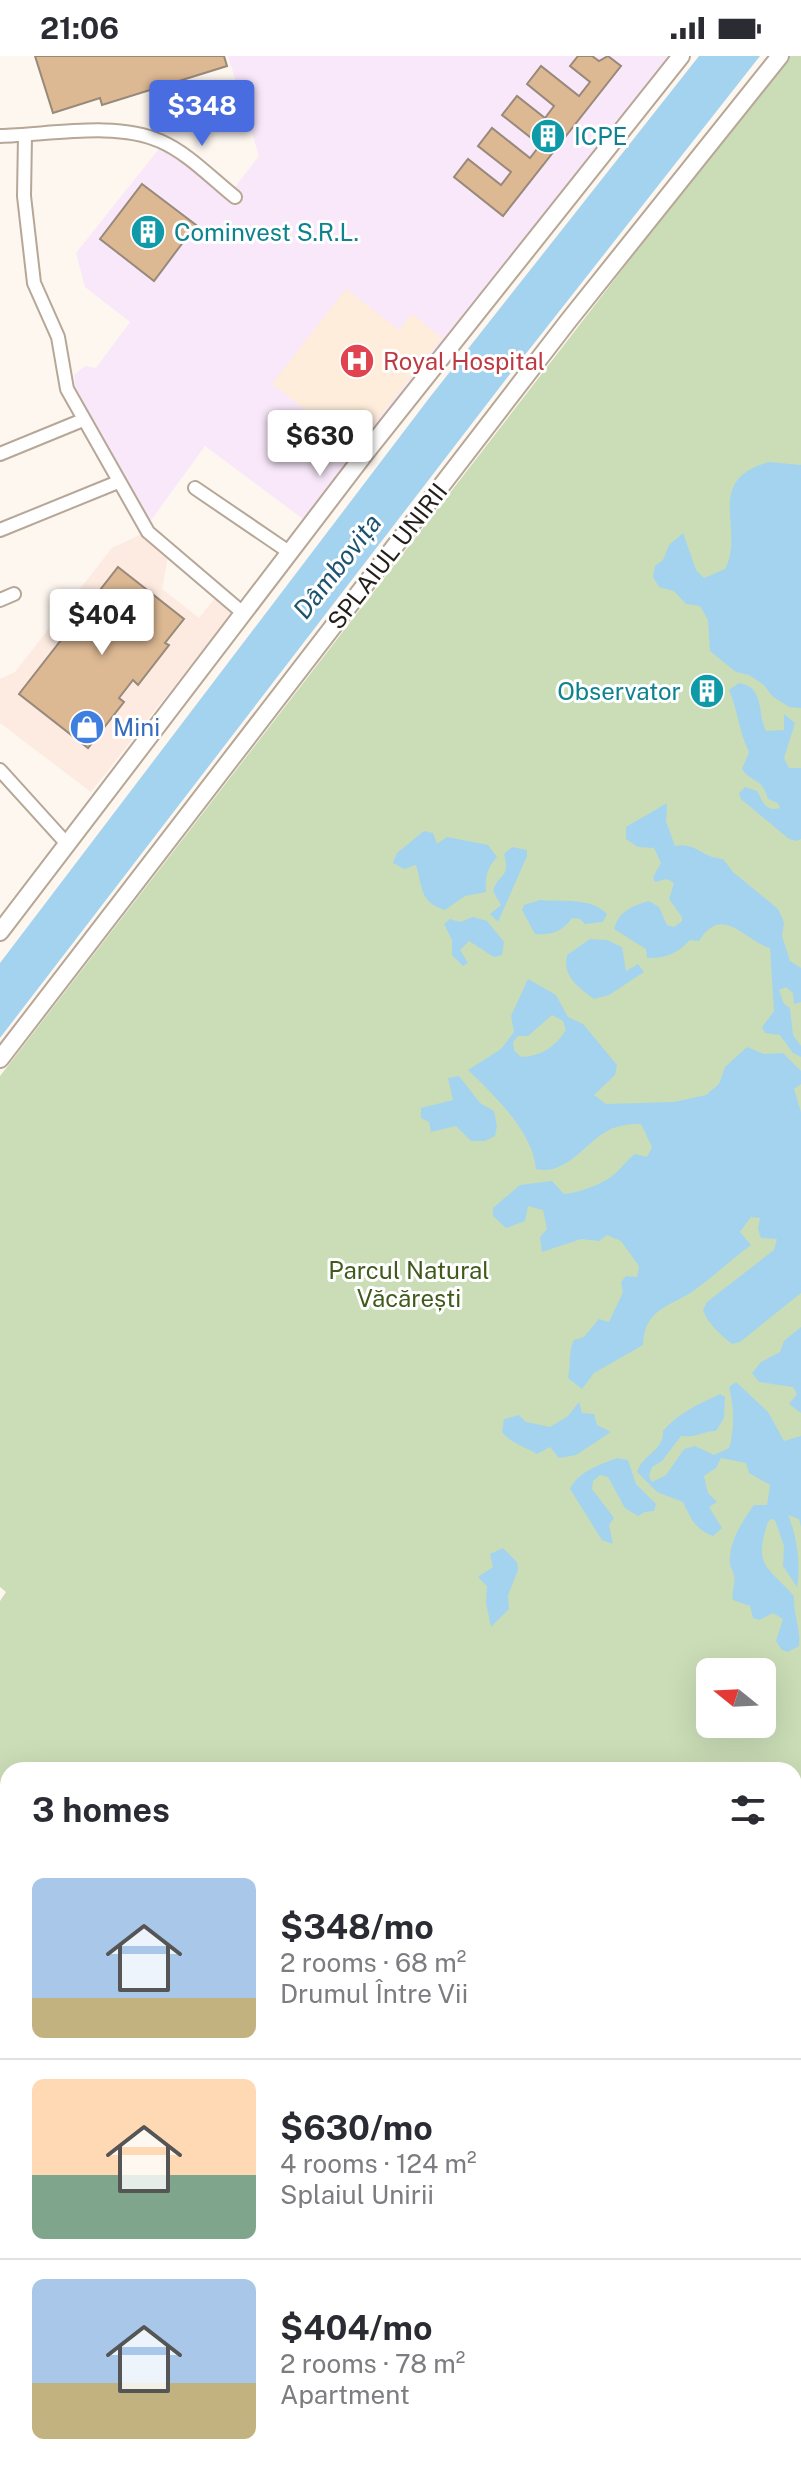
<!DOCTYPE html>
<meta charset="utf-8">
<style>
:root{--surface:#fff;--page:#f7f7f7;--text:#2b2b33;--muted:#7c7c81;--line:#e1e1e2;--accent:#496de0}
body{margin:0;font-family:"Public Sans",sans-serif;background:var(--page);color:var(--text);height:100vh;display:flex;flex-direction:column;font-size:30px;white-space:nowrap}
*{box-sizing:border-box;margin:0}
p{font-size:26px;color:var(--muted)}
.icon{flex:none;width:44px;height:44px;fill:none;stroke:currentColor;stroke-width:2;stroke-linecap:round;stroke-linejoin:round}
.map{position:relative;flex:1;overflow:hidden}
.details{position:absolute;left:0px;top:1706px;width:802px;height:712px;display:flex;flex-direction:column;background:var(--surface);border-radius:24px 24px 0 0;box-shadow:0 8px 32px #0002}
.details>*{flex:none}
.needle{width:52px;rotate:288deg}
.buttons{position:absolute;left:696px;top:1602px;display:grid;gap:16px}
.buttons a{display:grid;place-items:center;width:80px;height:80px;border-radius:12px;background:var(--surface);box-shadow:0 8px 32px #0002;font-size:40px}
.price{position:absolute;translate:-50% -68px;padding:0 18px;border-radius:8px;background:#fff;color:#222;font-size:26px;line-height:52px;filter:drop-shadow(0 2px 4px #0008)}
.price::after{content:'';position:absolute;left:50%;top:48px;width:24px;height:18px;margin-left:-12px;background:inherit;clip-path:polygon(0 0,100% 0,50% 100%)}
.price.selected{background:var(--accent);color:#fff}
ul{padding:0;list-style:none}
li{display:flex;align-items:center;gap:24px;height:200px;padding:0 32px}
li+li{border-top:2px solid var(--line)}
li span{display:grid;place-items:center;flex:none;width:224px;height:160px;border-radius:12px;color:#555}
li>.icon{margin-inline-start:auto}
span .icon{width:96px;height:96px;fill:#fffc;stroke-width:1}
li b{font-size:34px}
h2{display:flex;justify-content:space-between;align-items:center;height:96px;padding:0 32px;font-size:34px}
.status{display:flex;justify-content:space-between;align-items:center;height:56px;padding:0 40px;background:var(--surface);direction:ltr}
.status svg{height:22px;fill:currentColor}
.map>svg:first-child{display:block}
</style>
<div class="status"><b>21:06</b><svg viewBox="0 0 49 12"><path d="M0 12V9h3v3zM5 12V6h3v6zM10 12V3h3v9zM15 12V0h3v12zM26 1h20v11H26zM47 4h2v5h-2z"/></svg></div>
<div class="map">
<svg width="801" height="2418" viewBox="0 0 801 2418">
<rect width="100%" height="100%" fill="#fef7f0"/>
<!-- commercial -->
<path fill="#fdeae1" d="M144,477L168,500L162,533L199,562L215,542L233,555L91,736L0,667V623L15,616L112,492Z"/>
<!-- industrial -->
<path fill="#f9e8fa" d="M228,0H668L303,463L205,390L149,467L76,338L74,319L85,310L96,312L130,266L85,231L76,197L162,89L228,140L259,100Z"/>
<!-- built -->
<path fill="#feeddb" d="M346,233L399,274L412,258L442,282L355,392L272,328Z"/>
<!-- green -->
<g fill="#caddb6" fill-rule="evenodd">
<path d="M787,0H801V2192L794,2189V1714H8V1905L0,1902V1545L6,1536L0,1531V1020ZM710,1616H762V1668H710Z"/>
<path d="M0,2128L8,2131V2410H318L317,2418H0Z"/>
</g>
<!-- water -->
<g fill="#a4d3f0" fill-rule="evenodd">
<path d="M699,0H760L510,318L0,982V907L430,341Z"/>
<path d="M769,406L801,409V652L789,651L772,640L764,629L749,619L736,616L710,595L708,564L700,550L686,548L674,535L659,531L653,521L655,510L663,504L669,489L683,477L696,514L704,522L725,513C746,474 702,424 769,406Z"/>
<path d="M739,627C765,631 757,657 766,675L784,674V658L795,667L784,702L789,712H801V783L797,785L789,783L741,743L739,737L745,731L757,735C764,747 765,756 780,752L778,747L768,743C762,721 751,727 742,713L749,696C739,676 738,655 729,634Z"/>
<path d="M667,747L666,765L675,790C696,786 702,802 723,803L733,816L778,853L784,866L782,880L790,905L801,912V946L794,948L793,937L786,931L779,934L784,948L790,952L793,979L801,990V1001L793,997L780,979L765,977L762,971L774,955L770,892C744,885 723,847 699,885L690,884C677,898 666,902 647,902L646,893L614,873C619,855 632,850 649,845L659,851L667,869L674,871L682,865V861L669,843L674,827L667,823L655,826L653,821L661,807L654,792L638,791L626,783V771Z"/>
<path d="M424,775L433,777L437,788L447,781L488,789L497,801C487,812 485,821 486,836L465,840L445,854C419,846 423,831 416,809L404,813L393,807L397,797Z"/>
<path d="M512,791L527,794V800L498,866L490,858L501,849L493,835C499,816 511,823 504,798Z"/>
<path d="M540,844C562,846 591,841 607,858L603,866L585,868L580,863L572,862C562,876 552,879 535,878L522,854L524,849Z"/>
<path d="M473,861L487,865L504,886L502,899L494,901L469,885L460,894L468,907L463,910L452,899V884L444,868L450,863L460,866Z"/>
<path d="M590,883L607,884L622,891L626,915L638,908L644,916L609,939L594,943C578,931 562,920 567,899Z"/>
<path d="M528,923L556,939L568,961L583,968L617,1009L615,1019L594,1039L606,1048L674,1046L706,1039L719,1028L725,1011L747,991L764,998L783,997L801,1015V1028L794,1033L801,1056V1237L740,1286L732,1288C721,1279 707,1267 703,1254L707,1246L774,1194L777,1183L761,1182L758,1173L760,1162L751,1161L740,1176L751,1189C732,1203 715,1219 696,1233C672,1251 644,1251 643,1289L594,1317L582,1333L568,1322C571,1310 568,1295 574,1284L584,1281L599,1263L609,1266L623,1236L621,1226L626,1220L637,1221L639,1210L621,1185L607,1179L599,1185L581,1183L542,1196L540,1181L547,1173L543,1154L528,1150L525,1165L506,1172L493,1160V1152L520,1129L552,1125L564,1138C579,1137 606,1127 617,1116C624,1109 627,1104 635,1098L647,1101L652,1091L641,1068C630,1068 619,1069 609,1074C584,1087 567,1120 536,1113C533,1076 494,1039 468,1014L501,993L514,976L511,960ZM552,959L563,965L566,974C555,991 542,1000 521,1001L514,994L513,986L518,980H528Z"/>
<path d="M459,1020L480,1047L494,1055L497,1070L495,1080L485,1085H471L456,1070L431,1076L429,1066L421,1062V1052L453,1044L448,1022Z"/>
<path d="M801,1271V1357L789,1348L797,1338L793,1331L759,1326L752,1317L761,1306L780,1296L784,1285Z"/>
<path d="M736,1326L768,1356L784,1385L801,1380V1471L799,1463L788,1459C797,1480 801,1508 797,1531L783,1510L784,1490L775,1464L771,1463L768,1466C753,1510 767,1510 794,1540C793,1558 801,1572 799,1590L788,1596L782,1594L776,1585L783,1563L773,1557L759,1564L753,1562L750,1550L733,1544C731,1536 736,1527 734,1519C733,1515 730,1511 730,1507C728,1487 743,1464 754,1449H767L770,1429L749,1417L746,1407L721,1402L716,1412L704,1420L708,1437L717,1446L709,1451L722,1472L713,1480C695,1473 691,1463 683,1446L657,1436L637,1416C643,1398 664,1395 663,1375C678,1357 699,1348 720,1338L725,1341L724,1362L716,1375C702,1375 697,1382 681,1380L662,1405L652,1411L649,1420L652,1426L666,1419L684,1393L695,1390L714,1399L729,1392C735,1371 734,1351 729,1331Z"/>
<path d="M579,1346L582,1357L594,1358L597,1369L611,1376L576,1399L559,1402L550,1391L537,1398C524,1390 512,1388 502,1376L504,1363L519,1359L526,1366L550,1371L568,1360Z"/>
<path d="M617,1402L628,1404L636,1428L656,1448L654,1455L645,1456L638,1460L625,1452L608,1421L600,1419L593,1425L592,1433L614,1462L609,1469L613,1488L602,1484L570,1433C579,1415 599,1409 617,1402Z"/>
<path d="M503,1492L517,1506L518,1514L508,1539L509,1553L491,1571L486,1547L487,1530L478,1521L493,1511L490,1498Z"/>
</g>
<!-- building -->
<g fill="#dcb893" stroke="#98897a" stroke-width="2">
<path d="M35,0H224L227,10L102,49L100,42L53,57Z"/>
<path d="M578,0H592L599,5L608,0L621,10L503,160L454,121L468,103L501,129L511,116L478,90L492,72L530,102L540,89L502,59L517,40L545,62L554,50L527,28L541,10L579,40L590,26L570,10Z"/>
<path d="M142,128L196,169L154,225L100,183Z"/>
<path d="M118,511L184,563L165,587L169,589L138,629L133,624L119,642L124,646L88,692L19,638Z"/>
<path d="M794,2247L801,2249V2284L795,2301Z"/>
</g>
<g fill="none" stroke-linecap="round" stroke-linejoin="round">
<!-- minor casing -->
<g stroke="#b6a797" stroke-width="16">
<g id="minor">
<path d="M0,80C48,79 116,65 160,85C188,97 211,122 235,141"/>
<path d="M25,80L24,140L34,227L58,281L67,333L148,476L243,557"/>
<path d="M0,398L83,364"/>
<path d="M195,432L289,496"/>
<path d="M0,474L118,426"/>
<path d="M0,544L14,538"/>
<path d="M0,714L67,788"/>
<path d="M0,2039L8,2016"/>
<path d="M0,2125L8,2128"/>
<path d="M642,2410L648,2418"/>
<path d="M318,2418L319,2410"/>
</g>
</g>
<!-- major casing -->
<g stroke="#b6a797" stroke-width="20">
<g id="major">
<path d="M0,876L364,399L681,0"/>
<path d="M0,1003L569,264L780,0"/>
<path d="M0,1917L8,1920"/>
<path d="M0,1939L8,1942"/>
<path d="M794,2201L801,2203"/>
<path d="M794,2225L801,2228"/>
</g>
</g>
<!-- minor -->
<use href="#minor" stroke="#fff" stroke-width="12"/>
<!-- major -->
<use href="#major" stroke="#fff" stroke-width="16"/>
<!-- tram -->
<g stroke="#5b554f" stroke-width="2">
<path d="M0,1929L8,1932"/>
<path d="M794,2215L801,2217"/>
</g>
</g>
<!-- icons -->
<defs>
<g id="building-disc" transform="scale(1.8)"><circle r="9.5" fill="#0f9aa8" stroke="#fff"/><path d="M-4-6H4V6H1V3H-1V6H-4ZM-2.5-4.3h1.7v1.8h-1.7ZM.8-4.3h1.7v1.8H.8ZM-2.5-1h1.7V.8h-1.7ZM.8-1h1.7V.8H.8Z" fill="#fff"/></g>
<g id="hospital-disc" transform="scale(1.8)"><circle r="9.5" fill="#e0444e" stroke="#fff"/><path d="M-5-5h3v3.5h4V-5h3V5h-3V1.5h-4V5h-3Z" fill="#fff"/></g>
<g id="shop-disc" transform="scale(1.8)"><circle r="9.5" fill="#3f7fe0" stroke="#fff"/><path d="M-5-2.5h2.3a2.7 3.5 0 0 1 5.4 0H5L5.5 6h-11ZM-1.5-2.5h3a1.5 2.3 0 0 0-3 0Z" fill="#fff"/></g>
</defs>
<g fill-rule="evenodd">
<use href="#building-disc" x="548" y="80"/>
<use href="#building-disc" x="148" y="176"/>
<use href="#hospital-disc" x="357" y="305"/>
<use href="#building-disc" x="707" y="635"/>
<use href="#shop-disc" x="87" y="671"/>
</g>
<g text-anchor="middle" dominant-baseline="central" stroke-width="6" stroke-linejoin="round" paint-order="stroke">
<!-- culture labels -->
<g font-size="24" fill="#0d838f" stroke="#fff" text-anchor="start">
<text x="574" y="80">ICPE</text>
<text x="174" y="176">Cominvest S.R.L.</text>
<text x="681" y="635" text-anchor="end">Observator</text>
</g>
<!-- health labels -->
<g font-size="24" fill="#be3a42" stroke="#fff" text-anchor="start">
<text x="383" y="305">Royal Hospital</text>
</g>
<!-- street labels -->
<g font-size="24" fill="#241e18" stroke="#fff">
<text transform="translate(387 500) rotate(-52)">SPLAIUL UNIRII</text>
</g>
<!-- shop labels -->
<g font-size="24" fill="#366cbe" stroke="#fff" text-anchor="start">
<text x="113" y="671">Mini</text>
</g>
<!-- park labels -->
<g font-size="24" fill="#405a1c" stroke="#fff">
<text x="409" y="1214">Parcul Natural<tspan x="409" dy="28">Văcărești</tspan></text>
</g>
<!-- water labels -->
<g font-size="26" font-style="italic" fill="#1d5371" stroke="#fff">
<text transform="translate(337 510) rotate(-52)">Dâmbovița</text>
</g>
</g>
</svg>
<div class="buttons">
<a><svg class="needle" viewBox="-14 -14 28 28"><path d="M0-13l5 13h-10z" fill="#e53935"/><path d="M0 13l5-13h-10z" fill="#7c7c81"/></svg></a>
</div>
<b class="price selected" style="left:202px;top:92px">$348</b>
<b class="price" style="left:320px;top:422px">$630</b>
<b class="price" style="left:102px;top:601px">$404</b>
<section class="details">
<h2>3 homes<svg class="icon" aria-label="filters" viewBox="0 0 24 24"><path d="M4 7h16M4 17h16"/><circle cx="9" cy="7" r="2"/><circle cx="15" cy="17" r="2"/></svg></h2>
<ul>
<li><span style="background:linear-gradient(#a9c7e8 75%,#c2b280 0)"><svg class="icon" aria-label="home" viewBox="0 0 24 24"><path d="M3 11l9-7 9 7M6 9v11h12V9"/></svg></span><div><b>$348/mo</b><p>2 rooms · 68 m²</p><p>Drumul Între Vii</p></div></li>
<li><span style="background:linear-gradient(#ffd9b3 60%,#7fa58c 0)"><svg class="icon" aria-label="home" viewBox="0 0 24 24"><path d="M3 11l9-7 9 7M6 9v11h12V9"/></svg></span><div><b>$630/mo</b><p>4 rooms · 124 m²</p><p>Splaiul Unirii</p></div></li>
<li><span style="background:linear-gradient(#a9c7e8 65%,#c2b280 0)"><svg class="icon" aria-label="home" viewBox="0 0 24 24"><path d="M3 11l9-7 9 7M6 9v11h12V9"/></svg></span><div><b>$404/mo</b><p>2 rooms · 78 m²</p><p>Apartment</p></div></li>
</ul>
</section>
</div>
